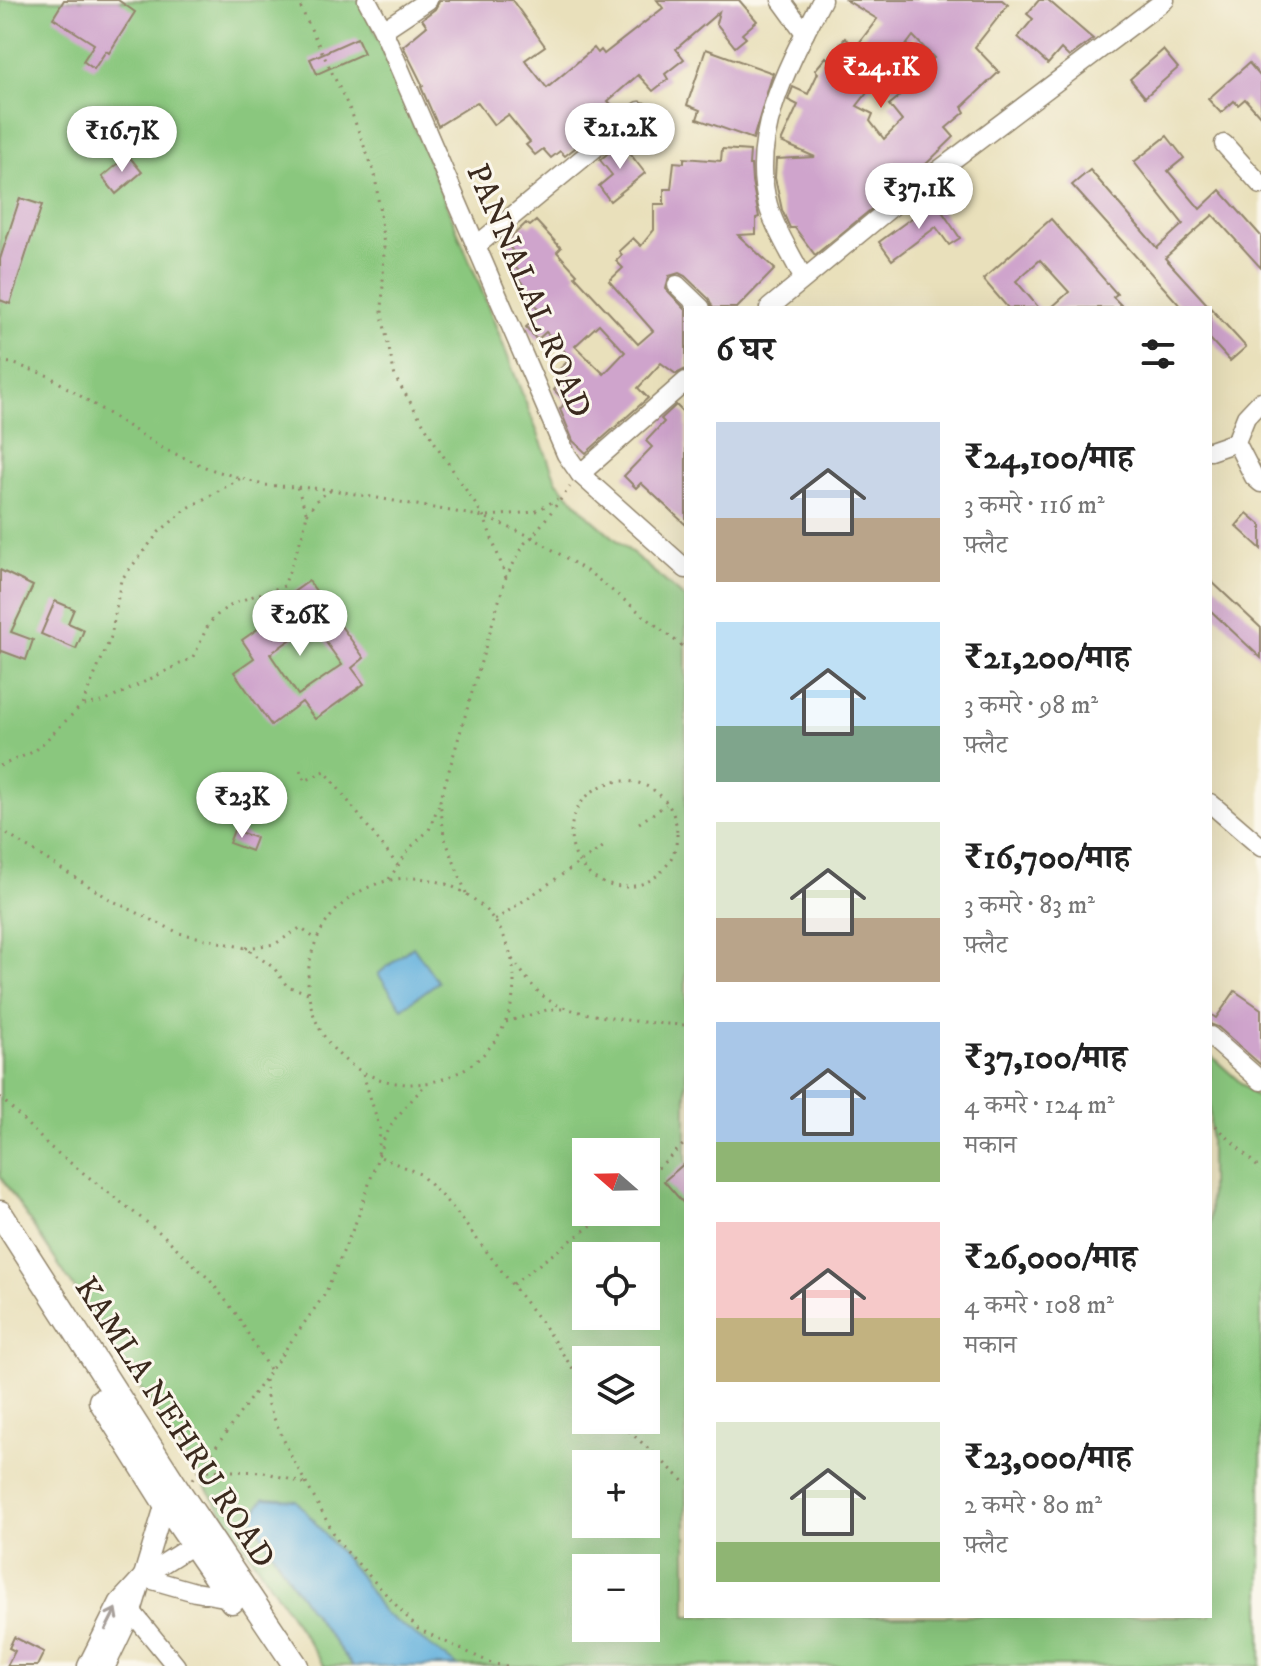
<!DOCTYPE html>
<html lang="hi">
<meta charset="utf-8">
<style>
:root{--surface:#fff;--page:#f6f6f6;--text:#222;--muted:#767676;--accent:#d93025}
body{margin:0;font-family:"IM FELL DW Pica","Noto Serif Devanagari",serif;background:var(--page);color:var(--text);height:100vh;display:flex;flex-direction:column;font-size:30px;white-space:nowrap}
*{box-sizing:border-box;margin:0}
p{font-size:26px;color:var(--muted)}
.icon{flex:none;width:44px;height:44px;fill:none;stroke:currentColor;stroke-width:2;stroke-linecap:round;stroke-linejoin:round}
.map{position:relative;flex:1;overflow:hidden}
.panel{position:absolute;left:684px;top:306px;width:528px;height:1312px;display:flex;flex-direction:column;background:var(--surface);border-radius:0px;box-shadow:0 8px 32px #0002}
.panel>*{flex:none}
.needle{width:52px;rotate:290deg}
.buttons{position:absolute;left:572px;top:1138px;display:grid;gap:16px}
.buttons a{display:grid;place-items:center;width:88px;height:88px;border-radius:0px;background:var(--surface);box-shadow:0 8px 32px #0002;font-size:40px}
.price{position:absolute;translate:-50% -68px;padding:0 18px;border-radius:28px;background:#fff;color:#222;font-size:26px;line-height:52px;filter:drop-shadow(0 2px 4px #0008)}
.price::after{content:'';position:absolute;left:50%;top:48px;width:24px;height:18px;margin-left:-12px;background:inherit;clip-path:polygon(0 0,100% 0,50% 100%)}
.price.current{background:var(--accent);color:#fff}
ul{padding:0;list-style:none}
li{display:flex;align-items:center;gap:24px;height:200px;padding:0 32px}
li span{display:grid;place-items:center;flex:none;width:224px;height:160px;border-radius:0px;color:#555}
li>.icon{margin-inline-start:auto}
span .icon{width:96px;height:96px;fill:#fffc;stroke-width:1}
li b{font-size:34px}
h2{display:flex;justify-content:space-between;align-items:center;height:96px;padding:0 32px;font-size:34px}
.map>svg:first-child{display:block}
</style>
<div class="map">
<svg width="1261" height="1666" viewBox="0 0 1261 1666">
<rect width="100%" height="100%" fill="#fbf7ec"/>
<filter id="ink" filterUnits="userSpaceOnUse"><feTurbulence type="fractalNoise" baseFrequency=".0125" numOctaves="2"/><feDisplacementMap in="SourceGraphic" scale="16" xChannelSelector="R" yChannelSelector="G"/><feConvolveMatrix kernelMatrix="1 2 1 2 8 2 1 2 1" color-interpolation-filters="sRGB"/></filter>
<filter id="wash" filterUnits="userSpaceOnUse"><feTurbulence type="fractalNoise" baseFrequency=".006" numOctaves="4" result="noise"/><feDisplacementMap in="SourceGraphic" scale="32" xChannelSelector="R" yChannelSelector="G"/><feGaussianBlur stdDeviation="1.8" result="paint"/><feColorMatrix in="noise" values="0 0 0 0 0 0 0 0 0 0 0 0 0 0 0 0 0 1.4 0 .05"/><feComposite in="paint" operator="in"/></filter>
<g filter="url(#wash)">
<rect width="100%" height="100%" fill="#e9e0bb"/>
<!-- green -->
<path fill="#8ac77e" stroke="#62784e" stroke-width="2" fill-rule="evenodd" d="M0,0H362L482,291L557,482L591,518L686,599V1616H1210V1055L1261,1101V1666H324L0,1176ZM586,1152H646V1212H586ZM586,1256H646V1316H586ZM586,1360H646V1420H586ZM586,1464H646V1524H586ZM586,1568H646V1628H586Z"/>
<!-- water -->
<g fill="#64b1dd" stroke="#506e7e" stroke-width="2">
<path d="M413,946L438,982L402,1008L378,974Z"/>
<path d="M264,1498L296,1500L359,1575L383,1612L458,1666H353C315,1619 280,1570 252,1516Z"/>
</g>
<g id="blocks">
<!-- building -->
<g fill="#cfa4cc" fill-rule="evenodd">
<path d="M64,0H118L135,12L109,53L106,51L94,69L83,61L94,44L53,18Z"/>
<path d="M440,0H512L545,46L525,60L547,88L594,48L598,53L601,50L604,54L663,8L657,0H739L757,21L742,34L746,38L735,47L716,23L719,12L676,49L684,59L665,74L668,79L653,91L638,75L608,101L619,113L565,156L560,151L551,158L543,149L535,155L526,145L530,142L508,115L494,125L477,102L438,126L421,87L423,86L403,46L427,26L422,19L435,9Z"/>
<path d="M846,0H1002L1008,5L975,47L999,72L962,107L965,112L946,128L954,137L922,168L815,255L795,228H790L782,210L775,178L776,159L815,157L781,142L798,105L788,100L793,87L808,94L818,73L815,70L826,57L828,59L845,38L856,47L877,19ZM913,36L934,58L911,77L896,59ZM881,75L900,96L889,105L902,121L884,139L870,121L873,114L857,106Z"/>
<path d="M1039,0H1048L1093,39L1069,57L1061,49L1048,64L1018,37L1033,19L1027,14Z"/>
<path d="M357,38L364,53L317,74L310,59Z"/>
<path d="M706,49L773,73L753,139L697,119L700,110L687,105Z"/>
<path d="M1163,50L1178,68L1145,97L1130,79Z"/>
<path d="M1249,63L1261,77V117L1245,99L1238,105L1234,101L1221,113L1208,99Z"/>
<path d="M1167,136L1184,158L1168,171L1200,209L1220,190L1261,236V268L1213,215L1165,258L1246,347L1230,361L1210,339V308H1182L1072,185L1090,170L1157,248L1183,224L1134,162Z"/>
<path d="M621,142L645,173L610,201L599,186L612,175L600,160Z"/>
<path d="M722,149L750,151L749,165H751L752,181L759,217L756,218V234L738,235L775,269L737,308H713L709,299L685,276L679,273L669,276L666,289L686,310V369L676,374L661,363L638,388L648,398L586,453L573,441L560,409L566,402L554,390L566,377L559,370L571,358L546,332L537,340L526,327L542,313L526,295L530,292L516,276L520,272L513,265L516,262L511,256L514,253L506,242L526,223L530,226L536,221L561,248L557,252L577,274L575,276L638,344L653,331L609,281L623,268L616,261L622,255L619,251L633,238L641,246L654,230V204H664V189H671L674,162L684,163V158L721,161ZM599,324L625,352L604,374L575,346Z"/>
<path d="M128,155L142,172L116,194L102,177Z"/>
<path d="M20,198L42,205L10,304L0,300V259Z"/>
<path d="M935,201L960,238L949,245L936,227L892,260L879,242Z"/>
<path d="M1051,219L1117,294L1113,297L1124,308H1051L1069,292L1040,260L1016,281L1039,308H1008L983,279Z"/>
<path d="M676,405L686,415V525L641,483L636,488L624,476L652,447L646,441L664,422L661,419Z"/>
<path d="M1247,513L1261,525V549L1236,526Z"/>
<path d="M0,570L33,586L11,632L33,640L26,660L2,651L0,654Z"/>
<path d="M1210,580L1261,628V658L1210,610Z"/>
<path d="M309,581L364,658L352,668L364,684L315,719L302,702L271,725L234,672L254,658L242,640L266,623L261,615ZM313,624L342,665L298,695L270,654Z"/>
<path d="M55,601L74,609L68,623L84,630L76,649L41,634Z"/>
<path d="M234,830L256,838L251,851L229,843Z"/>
<path d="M1235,991L1261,1009V1065L1218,1027L1210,1024V1014L1216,1018Z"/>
<path d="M686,1162V1206L664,1181Z"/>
<path d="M14,1637L44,1652L37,1666H7L15,1651L9,1648Z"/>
</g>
</g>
</g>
<g filter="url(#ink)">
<use href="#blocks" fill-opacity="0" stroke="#92856c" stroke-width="2"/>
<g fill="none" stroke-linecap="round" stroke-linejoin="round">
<!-- minor casing -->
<g stroke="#92856c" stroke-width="21">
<g id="minor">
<path d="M367,0L383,30L566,454L580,474L686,569"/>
<path d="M781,0L805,33"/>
<path d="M383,30L428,0"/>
<path d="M1224,144L1261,185"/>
<path d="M476,246L640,111"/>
<path d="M803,278C792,255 775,230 768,205C748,135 791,60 822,0"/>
<path d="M677,285L701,308"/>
<path d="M769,308L906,195L1165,0"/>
<path d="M1261,401L1246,417L1236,442L1254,477L1261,483"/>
<path d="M1210,451L1236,442"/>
<path d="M580,474L686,381"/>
<path d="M1210,803L1261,847"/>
<path d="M1210,1036L1261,1081"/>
<path d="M142,1577L195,1592L230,1598"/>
<path d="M132,1612L176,1666"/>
<path d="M87,1666L119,1602L142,1577L202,1539"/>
<path d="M106,1666L132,1612L165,1503"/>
</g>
</g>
<!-- major casing -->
<g stroke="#92856c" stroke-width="27">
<g id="major">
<path d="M0,1213L181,1495L296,1666"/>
<path d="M101,1401L171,1512L232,1601"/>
</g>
</g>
<!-- path -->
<g stroke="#92856c" stroke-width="3" stroke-dasharray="2 6" stroke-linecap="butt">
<path d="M297,0L352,114L375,175L384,245L382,315L395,377L440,451L484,517L506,577"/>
<path d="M0,362L12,363L49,376L164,449L210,469L263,485L327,489L484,517L532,537L590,573L686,649"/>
<path d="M307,514L319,497L332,490"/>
<path d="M488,516L535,512L557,499"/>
<path d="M84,705L106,701L192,658C200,647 202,634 210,623C226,601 259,595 284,586L303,533L307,514L297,487"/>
<path d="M0,766L35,751L82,705L111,637L121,580L159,532L188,508L241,478"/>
<path d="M300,770L305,781L325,771L398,866"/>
<circle cx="624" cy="834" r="53"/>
<path d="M639,823L666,805"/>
<path d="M0,830L111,900L179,933L246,948L274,968L287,986L308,993"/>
<circle cx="411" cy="981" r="103"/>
<path d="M389,879L410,848L429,830L439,804"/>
<path d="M466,893L444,836L440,801L506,577L525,543L532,537L570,487"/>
<path d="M495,920L603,847"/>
<path d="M246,948L275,944L300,928L316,939"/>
<path d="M512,959C524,974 534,991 550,1001C576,1017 654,1024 686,1025"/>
<path d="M506,1022L550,1009H564"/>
<path d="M363,1074L380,1129L378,1156L420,1174L453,1208L541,1322L586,1388"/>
<path d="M0,1097L50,1147L163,1235L209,1279L237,1315L270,1371"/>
<path d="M1210,1120L1261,1170"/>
<path d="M646,1179L686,1142"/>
<path d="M513,1284L609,1212"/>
<path d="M633,1360L642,1352"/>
<path d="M265,1380L268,1405L292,1458L339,1543L418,1629L493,1664L507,1666"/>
<path d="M617,1420L686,1483"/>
<path d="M200,1470L264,1472L306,1484"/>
<path d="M193,1479L325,1294L358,1217L384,1139L395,1119L424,1086"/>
</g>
<!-- minor -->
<use href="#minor" stroke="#fff" stroke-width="18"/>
<!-- major -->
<use href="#major" stroke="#fff" stroke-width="24"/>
</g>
<!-- one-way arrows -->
<defs><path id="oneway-shaft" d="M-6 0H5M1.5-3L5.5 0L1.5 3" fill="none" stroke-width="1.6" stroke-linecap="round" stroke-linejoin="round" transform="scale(2)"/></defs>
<use stroke="#a79f9a" href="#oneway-shaft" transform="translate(111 1619) rotate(-63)"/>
</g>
<g text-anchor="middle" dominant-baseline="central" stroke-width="6" stroke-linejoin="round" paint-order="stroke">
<!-- street labels -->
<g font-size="32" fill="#3b2a1e" stroke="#fbf7ec">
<text transform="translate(528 291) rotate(67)">PANNALAL ROAD</text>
<text transform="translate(174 1423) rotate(57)">KAMLA NEHRU ROAD</text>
</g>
</g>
</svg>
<div class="buttons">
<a><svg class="needle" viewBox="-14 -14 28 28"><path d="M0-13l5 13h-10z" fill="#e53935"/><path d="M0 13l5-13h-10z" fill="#767676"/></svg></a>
<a><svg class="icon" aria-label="locate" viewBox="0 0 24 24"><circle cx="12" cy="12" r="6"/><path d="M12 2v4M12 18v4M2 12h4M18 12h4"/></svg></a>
<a><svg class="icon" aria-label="layers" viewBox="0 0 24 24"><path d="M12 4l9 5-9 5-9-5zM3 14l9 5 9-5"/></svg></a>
<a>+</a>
<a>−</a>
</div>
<b class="price current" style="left:881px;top:110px">₹24.1K</b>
<b class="price" style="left:620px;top:171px">₹21.2K</b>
<b class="price" style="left:122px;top:174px">₹16.7K</b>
<b class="price" style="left:919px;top:231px">₹37.1K</b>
<b class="price" style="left:300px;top:658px">₹26K</b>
<b class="price" style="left:242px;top:840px">₹23K</b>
<section class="panel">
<h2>6 घर<svg class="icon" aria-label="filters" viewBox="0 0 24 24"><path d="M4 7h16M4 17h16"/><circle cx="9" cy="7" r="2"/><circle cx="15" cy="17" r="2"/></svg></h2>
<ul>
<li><span style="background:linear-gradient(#c9d6e8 60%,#b9a48a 0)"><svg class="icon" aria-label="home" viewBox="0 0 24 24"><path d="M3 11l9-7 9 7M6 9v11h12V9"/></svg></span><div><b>₹24,100/माह</b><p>3 कमरे · 116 m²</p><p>फ़्लैट</p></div></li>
<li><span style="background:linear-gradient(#bfe0f5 65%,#7fa58c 0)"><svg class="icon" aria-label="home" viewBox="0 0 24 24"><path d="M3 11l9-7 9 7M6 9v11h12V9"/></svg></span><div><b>₹21,200/माह</b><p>3 कमरे · 98 m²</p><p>फ़्लैट</p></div></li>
<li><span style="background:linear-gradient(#dfe7d0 60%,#b9a48a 0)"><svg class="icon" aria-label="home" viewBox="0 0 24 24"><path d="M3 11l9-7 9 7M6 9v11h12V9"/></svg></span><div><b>₹16,700/माह</b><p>3 कमरे · 83 m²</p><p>फ़्लैट</p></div></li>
<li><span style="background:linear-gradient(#a9c7e8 75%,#8fb573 0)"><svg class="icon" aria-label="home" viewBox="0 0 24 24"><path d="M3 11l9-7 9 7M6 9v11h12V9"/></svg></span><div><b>₹37,100/माह</b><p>4 कमरे · 124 m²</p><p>मकान</p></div></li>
<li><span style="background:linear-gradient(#f6c9c9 60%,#c2b280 0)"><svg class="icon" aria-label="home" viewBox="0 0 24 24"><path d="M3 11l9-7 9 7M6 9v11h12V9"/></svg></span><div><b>₹26,000/माह</b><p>4 कमरे · 108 m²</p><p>मकान</p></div></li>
<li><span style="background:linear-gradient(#dfe7d0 75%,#8fb573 0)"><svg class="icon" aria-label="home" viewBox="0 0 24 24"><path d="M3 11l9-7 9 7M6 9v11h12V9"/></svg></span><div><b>₹23,000/माह</b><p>2 कमरे · 80 m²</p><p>फ़्लैट</p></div></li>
</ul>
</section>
</div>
